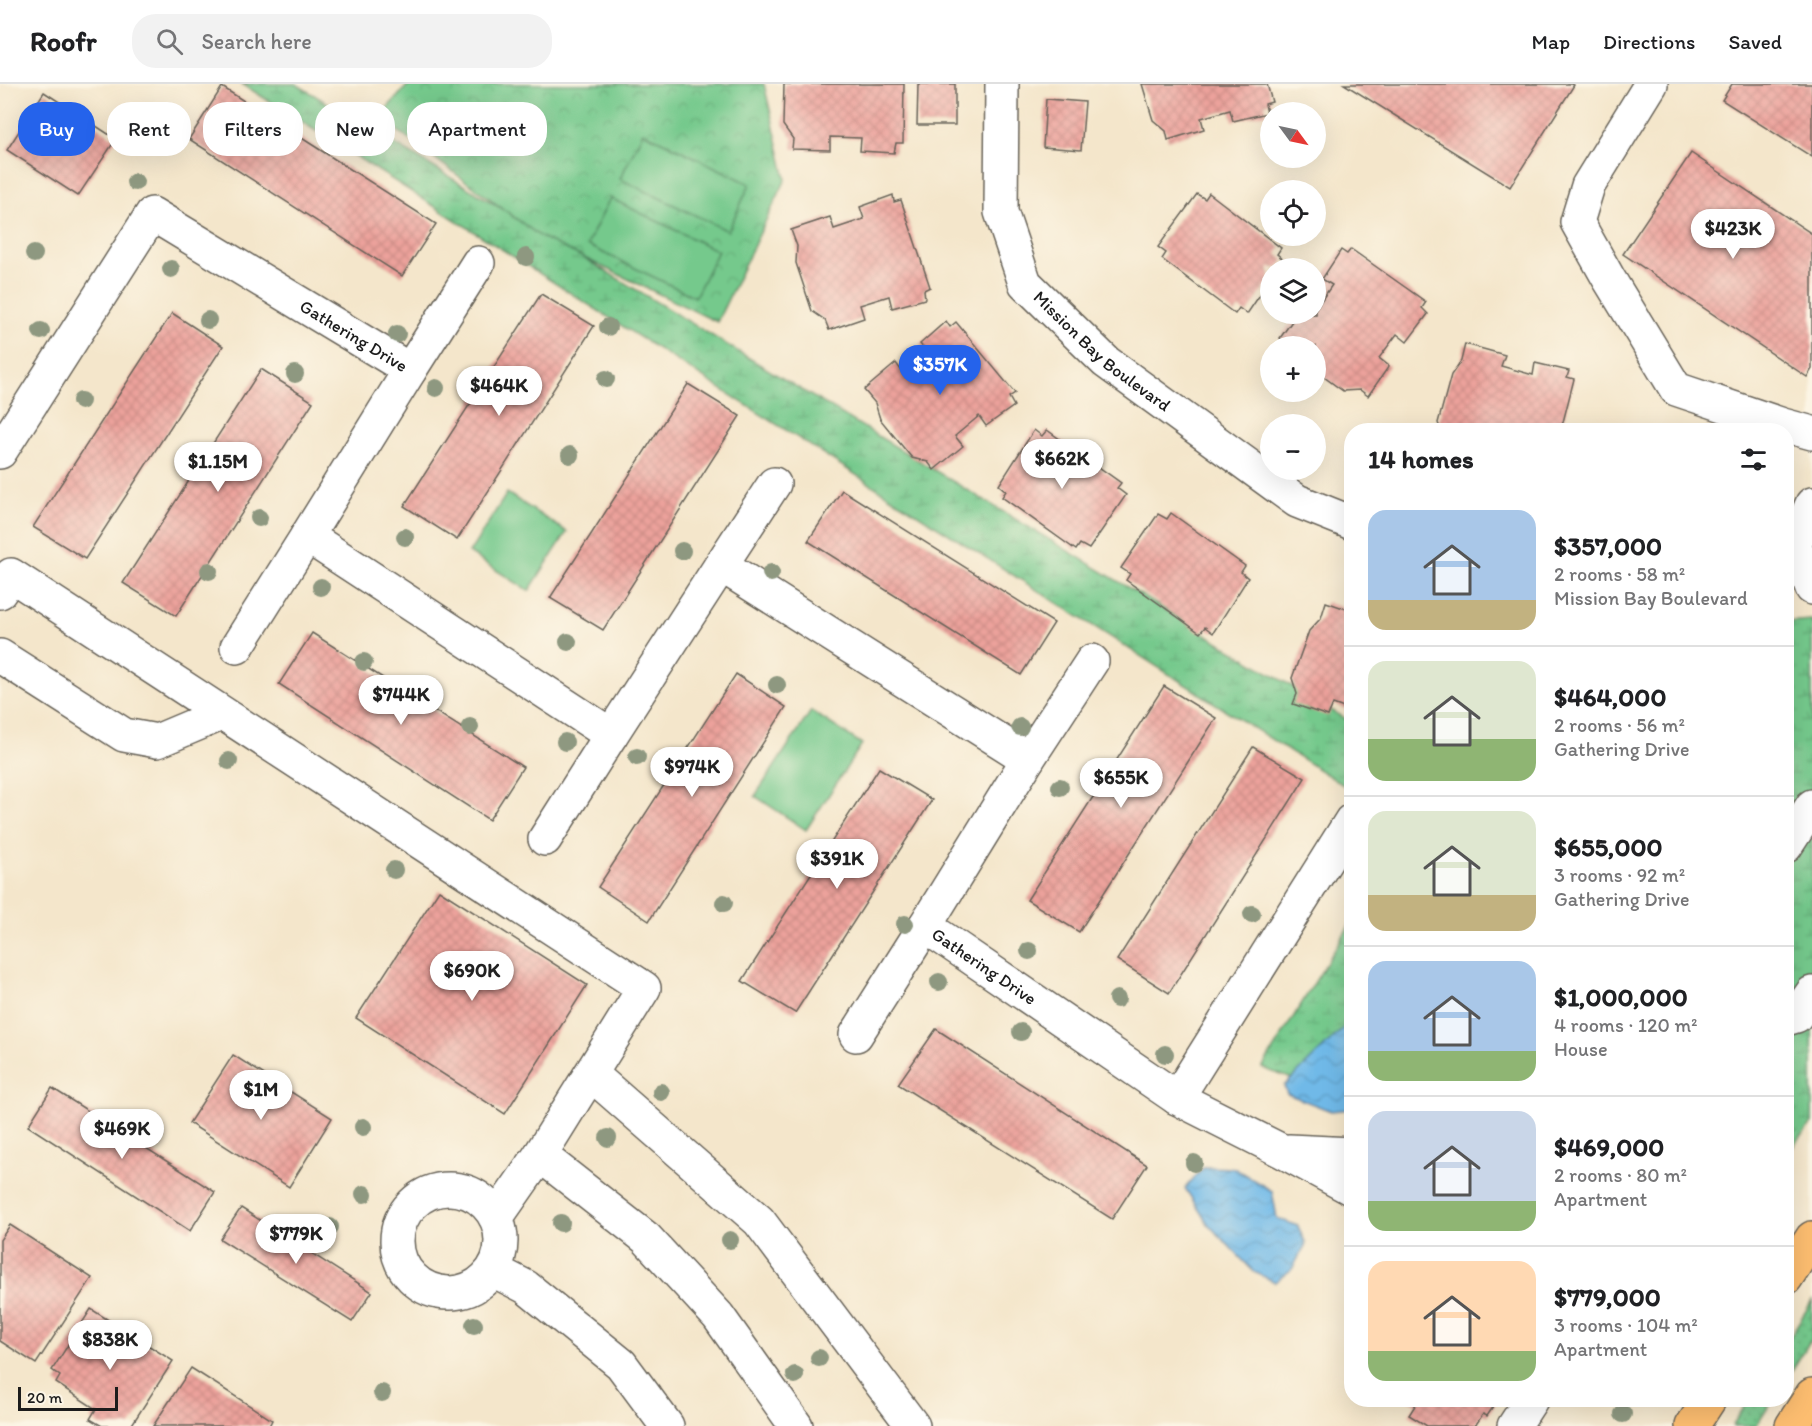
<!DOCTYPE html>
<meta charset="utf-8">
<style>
:root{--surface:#fff;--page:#f2f2f2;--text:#202124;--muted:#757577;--line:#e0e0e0;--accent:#2563eb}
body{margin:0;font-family:Itim,sans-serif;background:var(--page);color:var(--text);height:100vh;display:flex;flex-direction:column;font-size:22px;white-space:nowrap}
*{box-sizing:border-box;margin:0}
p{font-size:20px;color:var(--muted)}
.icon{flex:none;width:33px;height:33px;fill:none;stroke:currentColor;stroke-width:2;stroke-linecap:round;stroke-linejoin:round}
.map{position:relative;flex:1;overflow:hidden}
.sheet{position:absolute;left:1344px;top:339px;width:450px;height:984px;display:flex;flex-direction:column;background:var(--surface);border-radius:24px;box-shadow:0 6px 24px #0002}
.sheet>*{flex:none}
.banner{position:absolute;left:18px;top:18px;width:570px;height:54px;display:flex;gap:12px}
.needle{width:39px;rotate:123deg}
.fabs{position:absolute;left:1260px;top:18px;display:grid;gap:12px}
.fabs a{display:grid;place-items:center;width:66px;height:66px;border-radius:50%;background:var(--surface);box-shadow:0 6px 24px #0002;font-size:30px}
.scale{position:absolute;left:18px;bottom:15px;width:100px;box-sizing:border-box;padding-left:6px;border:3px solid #1c1c1c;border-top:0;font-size:16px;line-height:21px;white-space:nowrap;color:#1c1c1c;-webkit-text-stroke:4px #fcf5e5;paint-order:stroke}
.price{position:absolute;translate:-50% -51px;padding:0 14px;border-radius:21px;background:#fff;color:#222;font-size:20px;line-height:39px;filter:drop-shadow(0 2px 3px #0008)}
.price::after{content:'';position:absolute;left:50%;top:36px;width:18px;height:14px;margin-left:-9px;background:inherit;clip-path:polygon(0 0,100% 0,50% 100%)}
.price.selected{background:var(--accent);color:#fff}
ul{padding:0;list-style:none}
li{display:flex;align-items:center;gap:18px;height:150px;padding:0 24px}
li+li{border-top:2px solid var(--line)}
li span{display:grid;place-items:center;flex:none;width:168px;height:120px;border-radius:18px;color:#555}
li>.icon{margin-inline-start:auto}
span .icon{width:72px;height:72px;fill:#fffc;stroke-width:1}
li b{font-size:26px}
h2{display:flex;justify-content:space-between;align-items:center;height:72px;padding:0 24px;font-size:26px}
.chip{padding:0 21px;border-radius:24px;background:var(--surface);box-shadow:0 6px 24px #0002;font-size:21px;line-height:54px}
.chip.selected{background:var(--accent);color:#fff}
header{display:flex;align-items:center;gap:36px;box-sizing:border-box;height:84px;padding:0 30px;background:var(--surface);border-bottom:2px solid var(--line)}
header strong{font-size:28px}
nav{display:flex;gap:33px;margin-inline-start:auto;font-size:21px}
.search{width:420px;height:54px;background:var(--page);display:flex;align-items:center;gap:15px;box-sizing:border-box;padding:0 21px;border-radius:24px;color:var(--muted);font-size:22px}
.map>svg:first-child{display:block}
</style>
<header>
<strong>Roofr</strong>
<div class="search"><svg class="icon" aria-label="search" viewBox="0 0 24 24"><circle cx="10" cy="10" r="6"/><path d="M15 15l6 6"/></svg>Search here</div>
<nav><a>Map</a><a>Directions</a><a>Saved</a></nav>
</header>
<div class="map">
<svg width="1812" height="1342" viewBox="0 0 1812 1342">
<defs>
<pattern id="grass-dots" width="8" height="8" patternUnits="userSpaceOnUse" patternTransform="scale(1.5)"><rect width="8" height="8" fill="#75c98c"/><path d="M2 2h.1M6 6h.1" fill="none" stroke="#65ac78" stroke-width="1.8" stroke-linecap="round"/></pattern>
<pattern id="wetland-marsh" width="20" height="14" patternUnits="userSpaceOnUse" patternTransform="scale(1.5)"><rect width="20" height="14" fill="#75c98c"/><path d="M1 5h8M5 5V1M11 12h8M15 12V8" fill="none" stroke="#65ac78"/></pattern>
<pattern id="park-crowns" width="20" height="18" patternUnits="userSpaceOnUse" patternTransform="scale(1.5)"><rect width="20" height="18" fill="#75c98c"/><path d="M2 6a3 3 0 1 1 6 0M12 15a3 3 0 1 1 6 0" fill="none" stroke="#65ac78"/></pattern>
<pattern id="water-waves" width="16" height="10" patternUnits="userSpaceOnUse" patternTransform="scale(1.5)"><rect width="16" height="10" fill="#6fb9e8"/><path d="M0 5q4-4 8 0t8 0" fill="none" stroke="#609ec6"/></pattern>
<pattern id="building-cross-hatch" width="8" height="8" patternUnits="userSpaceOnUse" patternTransform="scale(1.5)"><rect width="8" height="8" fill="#eca29b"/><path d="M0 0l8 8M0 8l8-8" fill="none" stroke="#ca8b85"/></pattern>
</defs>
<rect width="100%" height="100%" fill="#fcf5e5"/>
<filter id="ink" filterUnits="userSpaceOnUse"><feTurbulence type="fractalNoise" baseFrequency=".0167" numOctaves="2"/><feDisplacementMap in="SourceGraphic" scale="12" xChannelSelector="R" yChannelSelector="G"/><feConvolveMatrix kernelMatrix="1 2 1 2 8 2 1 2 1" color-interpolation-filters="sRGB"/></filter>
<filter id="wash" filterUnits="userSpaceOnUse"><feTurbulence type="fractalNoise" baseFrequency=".008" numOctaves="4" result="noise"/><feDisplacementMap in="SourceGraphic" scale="24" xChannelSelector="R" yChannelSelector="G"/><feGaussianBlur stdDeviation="1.35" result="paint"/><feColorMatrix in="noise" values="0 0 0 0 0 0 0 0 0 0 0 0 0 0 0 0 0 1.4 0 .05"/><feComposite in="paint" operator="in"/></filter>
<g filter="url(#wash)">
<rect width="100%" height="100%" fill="#f4e6cb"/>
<!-- grass -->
<g fill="url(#grass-dots)" stroke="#487254" stroke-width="1.5">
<path d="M1812,1217V1254L1787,1294V1257Z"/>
<path d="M1749,1316H1773L1756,1342H1732Z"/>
</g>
<!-- wetland -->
<g fill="url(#wetland-marsh)" stroke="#487254" stroke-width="1.5">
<path d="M242,0H296L1351,638V706Z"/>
<path d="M1812,536V1039L1787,1070L1786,538Z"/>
<path d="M1351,839V1016L1262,984Z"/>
</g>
<!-- park -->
<path fill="url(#park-crowns)" stroke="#487254" stroke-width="1.5" d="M409,0H764L786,95L717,238L541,153L379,33Z"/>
<!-- pitch -->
<g fill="#75c98c" stroke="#487254" stroke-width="1.5">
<path d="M643,48L750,100L728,147L620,95Z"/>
<path d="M610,114L718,167L695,213L587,161Z"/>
<path d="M507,409L567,448L529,507L469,469Z"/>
<path d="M811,627L862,660L806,746L755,712Z"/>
</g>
<!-- water -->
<g fill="url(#water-waves)" stroke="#466a82" stroke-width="1.5">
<path d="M1351,937V1025L1331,1027L1287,1010L1284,1002Z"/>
<path d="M1204,1083L1234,1084L1272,1107L1277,1134L1298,1142L1306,1160L1292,1185L1275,1198L1254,1188L1208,1140L1185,1104Z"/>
</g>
<g id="blocks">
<!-- building -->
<g fill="url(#building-cross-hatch)">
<path d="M784,0H904L903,59H896L894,69L860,67L861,54L830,53V66L792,65L793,55L783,41Z"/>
<path d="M918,0H955V41H917Z"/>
<path d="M1142,0H1267L1272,18L1265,20L1267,29L1233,37L1230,26L1201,34L1204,45L1168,56L1166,47L1153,36Z"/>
<path d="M1344,0H1572L1574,1L1510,103Z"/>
<path d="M1732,0H1812V73L1722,16Z"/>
<path d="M222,3L436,140L402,192L189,55Z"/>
<path d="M44,8L116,55L78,112L7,66Z"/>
<path d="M1046,15L1085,18L1081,66L1043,63Z"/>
<path d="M1691,69L1812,150V285L1807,293L1623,170Z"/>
<path d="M1209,109L1281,164L1277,170L1284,176L1278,184H1270V196L1247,230L1239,224L1235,230L1162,175L1166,169L1158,163L1197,110L1205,115Z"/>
<path d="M893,111L894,118L901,116L930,203L924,206L925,215L892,224L889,212L860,221L864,234L829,246L825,236L812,227L796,179L797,162L791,146L830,133L834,145L864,135L860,123Z"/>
<path d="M1351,165L1426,218L1422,224L1428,230L1407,258L1397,250L1379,274L1389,282L1368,312L1360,306L1343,307L1316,287V262H1292L1280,254L1297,230H1316V224L1332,201L1322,195L1341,166L1347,170Z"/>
<path d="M541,210L594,242L457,456L404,422Z"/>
<path d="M172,229L223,262L85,475L33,443Z"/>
<path d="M946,237L950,243L956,238L1015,309L1009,313L1014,322L986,342L979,332L955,352L963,362L934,386L928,378L912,374L880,335L875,319L864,306L896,279L903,289L928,269L920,260Z"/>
<path d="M1465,260L1505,271L1501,282L1533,291L1535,279L1569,287L1567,293L1574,295L1561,346H1441L1438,339L1451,291L1461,277Z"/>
<path d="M261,285L313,318L176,532L123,499Z"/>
<path d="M688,300L740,332L603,546L550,514Z"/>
<path d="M1034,346L1042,352L1047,346L1121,399L1117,404L1126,411L1089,465L1080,460L1076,466L1002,413L1006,407L999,401Z"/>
<path d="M842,406L1054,539L1021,591L808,457Z"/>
<path d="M1171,429L1245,482L1241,488L1248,494L1213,549L1205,543L1200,549L1126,496L1130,490L1121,484L1158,430L1167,435Z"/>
<path d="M1326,518L1352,527V627L1333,620L1328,632L1293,620L1297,610L1292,594L1309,547L1321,534Z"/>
<path d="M312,549L523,683L489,736L279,600Z"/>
<path d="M736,590L786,623L649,837L598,803Z"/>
<path d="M1164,602L1216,634L1079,848L1027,816Z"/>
<path d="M1253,663L1305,694L1169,909L1117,876Z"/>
<path d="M879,684L932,716L795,929L742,897Z"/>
<path d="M439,806L587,901L505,1030L356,934Z"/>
<path d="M936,945L1147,1081L1112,1135L898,1000Z"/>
<path d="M233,971L332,1034L289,1103L189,1039Z"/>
<path d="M52,1004L215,1108L190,1147L28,1042Z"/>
<path d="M241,1124L372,1208L352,1238L220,1155Z"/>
<path d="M10,1141L92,1194L36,1280L0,1257V1156Z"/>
<path d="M91,1225L173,1277L131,1342H102L90,1335L96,1325L56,1299L60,1292L52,1286Z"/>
<path d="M191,1284L272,1336L269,1342H153Z"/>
<path d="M1409,1316H1498L1487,1332L1483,1330L1475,1342H1427L1409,1331L1416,1320Z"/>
</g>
</g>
</g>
<g filter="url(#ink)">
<use href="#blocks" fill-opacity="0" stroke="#686359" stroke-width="1.5"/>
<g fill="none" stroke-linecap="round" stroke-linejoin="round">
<!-- minor casing -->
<g stroke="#686359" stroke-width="36">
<g id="minor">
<path id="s1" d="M1002,0L1001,128L1025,199L1106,278L1297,417L1352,439"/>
<path d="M1651,0L1588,102L1577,138L1609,195L1676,305L1783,341L1812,349"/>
<path d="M410,286L478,179"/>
<path id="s2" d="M0,368L152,130L410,286L307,452L611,651L721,481L1028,675L925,842L1177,1014L1282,1067L1352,1105"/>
<path d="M1801,474L1812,504"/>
<path d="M1786,480L1812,420"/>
<path d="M721,481L774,400"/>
<path d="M0,508L11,491C221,630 433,766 644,904L540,1071L496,1134"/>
<path d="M237,563L307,452"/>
<path d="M0,572L124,651L157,657L221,630"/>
<path d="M1028,675L1092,577"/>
<path d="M545,755L611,651"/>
<path d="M1786,762L1812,722"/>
<path d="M1786,935L1796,932L1812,909"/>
<path d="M856,951L925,842"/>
<path d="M591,990L759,1137L913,1342"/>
<path d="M1177,1014L1351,737"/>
<path d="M1289,1067L1352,1070"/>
<path d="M540,1071L646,1154L718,1232L796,1342"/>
<circle cx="449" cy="1157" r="52"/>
<path d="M493,1186L526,1203L621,1280L667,1342"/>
<path d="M1514,1342L1531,1316"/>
</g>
</g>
<!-- major casing -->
<g stroke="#686359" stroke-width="36">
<g id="major">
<path d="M1786,1194L1812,1154"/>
<path d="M1692,1342L1709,1316"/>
<path d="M1792,1342L1812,1311"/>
</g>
</g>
<!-- minor -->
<use href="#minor" stroke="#fff" stroke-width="33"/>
<!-- major -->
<use href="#major" stroke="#fcbd6f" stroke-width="33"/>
</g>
<!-- trees -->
<g fill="#8e9880">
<circle cx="122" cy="48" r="9"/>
<circle cx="169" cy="48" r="9"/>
<circle cx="135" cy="98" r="9"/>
<circle cx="34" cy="170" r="9"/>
<circle cx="526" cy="173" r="9"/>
<circle cx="171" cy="185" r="9"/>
<circle cx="208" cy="236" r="9"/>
<circle cx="608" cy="243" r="9"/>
<circle cx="41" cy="247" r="9"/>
<circle cx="397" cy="250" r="9"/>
<circle cx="295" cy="290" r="9"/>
<circle cx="606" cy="295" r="9"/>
<circle cx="436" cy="304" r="9"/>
<circle cx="81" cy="317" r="9"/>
<circle cx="570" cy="371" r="9"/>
<circle cx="259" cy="434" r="9"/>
<circle cx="405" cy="453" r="9"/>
<circle cx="682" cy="467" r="9"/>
<circle cx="209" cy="487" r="9"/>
<circle cx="771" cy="489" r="9"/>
<circle cx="321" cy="503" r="9"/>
<circle cx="568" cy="558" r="9"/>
<circle cx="364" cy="578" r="9"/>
<circle cx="777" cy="601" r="9"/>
<circle cx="419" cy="611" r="9"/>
<circle cx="470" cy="643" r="9"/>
<circle cx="1020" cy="643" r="9"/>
<circle cx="565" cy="658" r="9"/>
<circle cx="637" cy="673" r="9"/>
<circle cx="229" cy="677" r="9"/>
<circle cx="1060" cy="703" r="9"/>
<circle cx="394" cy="786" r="9"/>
<circle cx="724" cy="819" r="9"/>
<circle cx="1252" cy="830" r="9"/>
<circle cx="905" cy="840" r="9"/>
<circle cx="1029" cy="867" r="9"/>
<circle cx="939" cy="898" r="9"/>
<circle cx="1117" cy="915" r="9"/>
<circle cx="1021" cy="948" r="9"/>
<circle cx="1165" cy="970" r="9"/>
<circle cx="661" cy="1008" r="9"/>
<circle cx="363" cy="1043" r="9"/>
<circle cx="608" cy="1054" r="9"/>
<circle cx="1194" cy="1079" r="9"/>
<circle cx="364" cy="1110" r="9"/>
<circle cx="561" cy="1139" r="9"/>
<circle cx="330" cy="1143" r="9"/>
<circle cx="730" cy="1156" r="9"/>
<circle cx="474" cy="1241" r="9"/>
<circle cx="819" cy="1274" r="9"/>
<circle cx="795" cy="1291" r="9"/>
<circle cx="382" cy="1309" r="9"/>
<circle cx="1623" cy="1330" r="9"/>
</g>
</g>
<g text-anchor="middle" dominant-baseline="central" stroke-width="4.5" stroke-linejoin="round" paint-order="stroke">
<!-- street labels -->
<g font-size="18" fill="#1c1c1c" stroke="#fcf5e5">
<text stroke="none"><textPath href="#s2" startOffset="518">Gathering Drive</textPath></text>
<text stroke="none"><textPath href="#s1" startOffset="306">Mission Bay Boulevard</textPath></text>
<text stroke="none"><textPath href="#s2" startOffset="1976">Gathering Drive</textPath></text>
</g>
</g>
</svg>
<div class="fabs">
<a><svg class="needle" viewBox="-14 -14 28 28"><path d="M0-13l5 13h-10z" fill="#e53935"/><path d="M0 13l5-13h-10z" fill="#757577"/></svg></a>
<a><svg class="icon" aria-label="locate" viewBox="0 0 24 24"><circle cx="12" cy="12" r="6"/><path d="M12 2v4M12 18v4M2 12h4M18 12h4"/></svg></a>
<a><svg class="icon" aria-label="layers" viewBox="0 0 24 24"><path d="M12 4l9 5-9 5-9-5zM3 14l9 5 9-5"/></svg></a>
<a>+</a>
<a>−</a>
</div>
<div class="scale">20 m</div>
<b class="price" style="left:1733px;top:176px">$423K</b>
<b class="price selected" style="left:940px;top:312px">$357K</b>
<b class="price" style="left:499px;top:333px">$464K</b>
<b class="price" style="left:1062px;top:406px">$662K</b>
<b class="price" style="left:218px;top:409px">$1.15M</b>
<b class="price" style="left:401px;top:642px">$744K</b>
<b class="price" style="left:692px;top:714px">$974K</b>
<b class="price" style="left:1121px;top:725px">$655K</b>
<b class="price" style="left:837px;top:806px">$391K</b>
<b class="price" style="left:472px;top:918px">$690K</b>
<b class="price" style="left:261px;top:1037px">$1M</b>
<b class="price" style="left:122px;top:1076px">$469K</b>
<b class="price" style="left:296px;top:1181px">$779K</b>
<b class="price" style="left:110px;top:1287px">$838K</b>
<div class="banner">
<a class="chip selected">Buy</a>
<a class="chip">Rent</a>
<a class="chip">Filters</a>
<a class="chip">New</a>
<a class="chip">Apartment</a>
</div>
<section class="sheet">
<h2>14 homes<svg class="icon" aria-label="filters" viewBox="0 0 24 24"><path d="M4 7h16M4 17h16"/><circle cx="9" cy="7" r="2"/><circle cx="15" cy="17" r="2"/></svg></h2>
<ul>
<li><span style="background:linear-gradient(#a9c7e8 75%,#c2b280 0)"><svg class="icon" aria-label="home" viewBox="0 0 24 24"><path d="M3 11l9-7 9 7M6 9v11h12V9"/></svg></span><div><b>$357,000</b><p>2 rooms · 58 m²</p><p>Mission Bay Boulevard</p></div></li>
<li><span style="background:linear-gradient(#dfe7d0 65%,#8fb573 0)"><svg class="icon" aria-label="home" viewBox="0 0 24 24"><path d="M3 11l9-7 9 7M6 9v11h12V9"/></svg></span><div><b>$464,000</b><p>2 rooms · 56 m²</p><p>Gathering Drive</p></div></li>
<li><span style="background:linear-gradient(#dfe7d0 70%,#c2b280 0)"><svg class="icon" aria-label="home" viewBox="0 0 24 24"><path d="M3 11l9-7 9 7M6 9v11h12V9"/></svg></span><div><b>$655,000</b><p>3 rooms · 92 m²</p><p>Gathering Drive</p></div></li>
<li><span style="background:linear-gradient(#a9c7e8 75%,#8fb573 0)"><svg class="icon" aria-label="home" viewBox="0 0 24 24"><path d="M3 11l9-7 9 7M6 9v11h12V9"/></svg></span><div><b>$1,000,000</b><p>4 rooms · 120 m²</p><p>House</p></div></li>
<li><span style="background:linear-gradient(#c9d6e8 75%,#8fb573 0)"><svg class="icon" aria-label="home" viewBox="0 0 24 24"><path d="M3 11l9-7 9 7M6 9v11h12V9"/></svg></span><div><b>$469,000</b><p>2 rooms · 80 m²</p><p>Apartment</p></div></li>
<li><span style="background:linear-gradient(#ffd9b3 75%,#8fb573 0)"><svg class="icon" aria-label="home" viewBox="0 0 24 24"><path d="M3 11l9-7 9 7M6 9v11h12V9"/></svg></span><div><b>$779,000</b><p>3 rooms · 104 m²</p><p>Apartment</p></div></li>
</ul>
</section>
</div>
